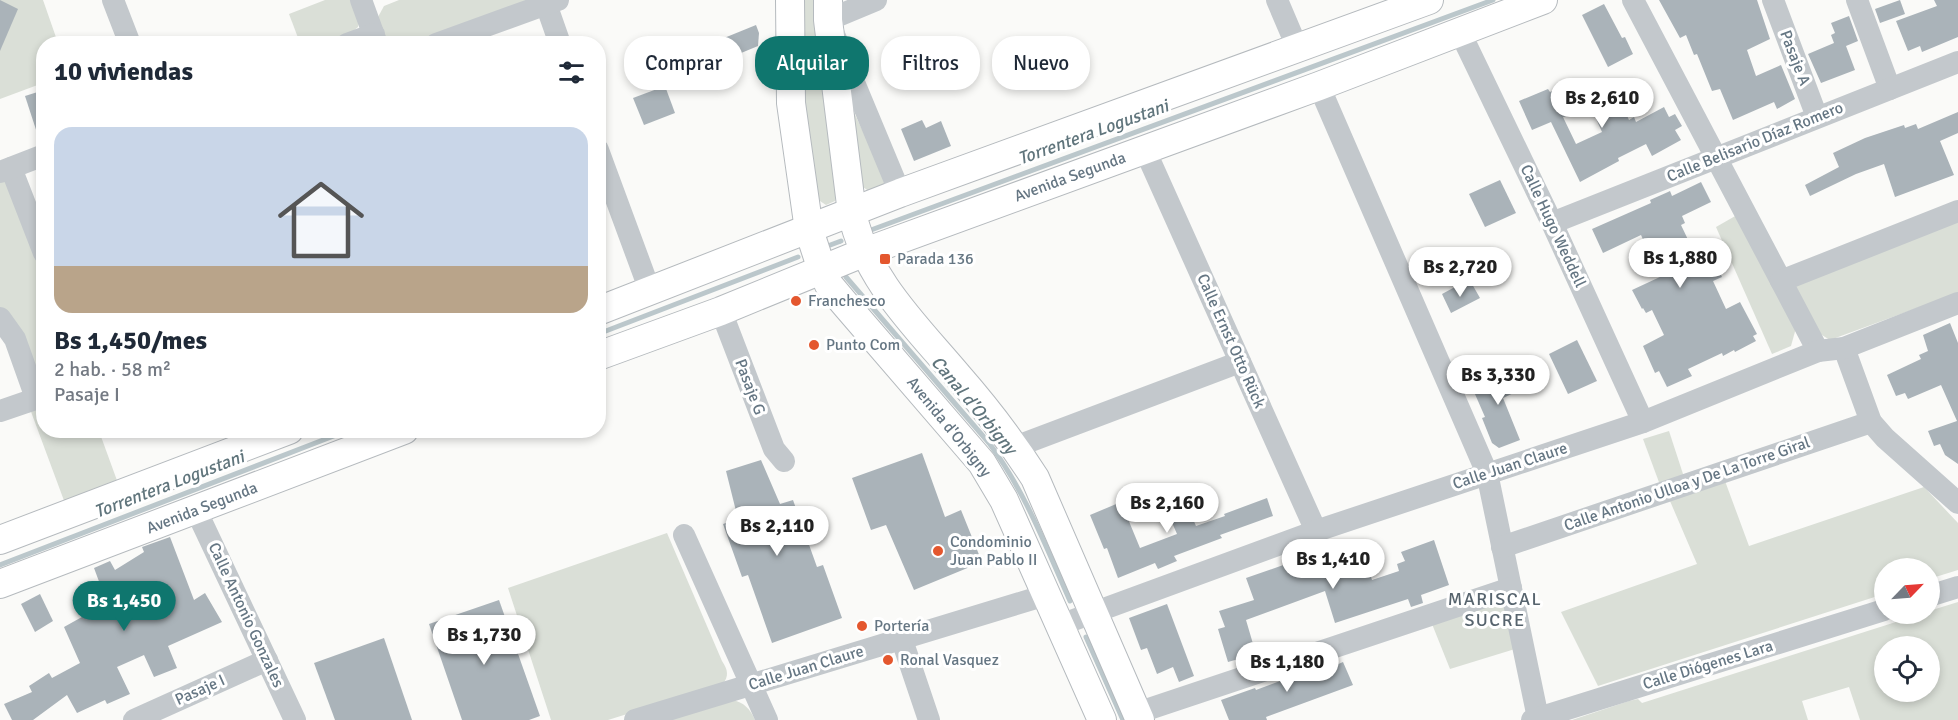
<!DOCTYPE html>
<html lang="es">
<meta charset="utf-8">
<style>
:root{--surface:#fff;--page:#f2f2f3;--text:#1f2937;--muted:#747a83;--accent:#0f766e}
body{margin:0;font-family:Signika,sans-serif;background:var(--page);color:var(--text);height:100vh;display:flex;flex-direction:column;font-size:22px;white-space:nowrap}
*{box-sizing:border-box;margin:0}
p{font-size:20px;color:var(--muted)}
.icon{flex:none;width:33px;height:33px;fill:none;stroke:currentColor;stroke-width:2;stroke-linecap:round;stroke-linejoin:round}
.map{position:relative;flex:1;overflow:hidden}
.panel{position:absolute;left:36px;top:36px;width:570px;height:402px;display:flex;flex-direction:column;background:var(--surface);border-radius:24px;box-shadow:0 3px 9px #0003}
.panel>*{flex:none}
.banner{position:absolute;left:624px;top:36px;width:570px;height:54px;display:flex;gap:12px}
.needle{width:39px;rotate:65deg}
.controls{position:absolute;left:1874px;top:558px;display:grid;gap:12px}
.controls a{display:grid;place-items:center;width:66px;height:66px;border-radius:50%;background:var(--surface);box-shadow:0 3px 9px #0003;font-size:30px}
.price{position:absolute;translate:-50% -51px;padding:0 14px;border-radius:21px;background:#fff;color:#222;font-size:20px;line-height:39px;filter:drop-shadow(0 2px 3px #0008)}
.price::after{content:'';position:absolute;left:50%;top:36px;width:18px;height:14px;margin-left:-9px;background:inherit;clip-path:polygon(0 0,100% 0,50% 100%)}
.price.on{background:var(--accent);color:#fff}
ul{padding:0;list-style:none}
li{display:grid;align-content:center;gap:12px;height:318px;padding:0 18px}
li span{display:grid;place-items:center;height:186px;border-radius:18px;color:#555}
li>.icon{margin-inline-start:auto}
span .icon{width:108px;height:108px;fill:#fffc;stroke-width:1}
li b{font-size:26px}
h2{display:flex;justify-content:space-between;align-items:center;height:72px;padding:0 18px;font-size:26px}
.pill{padding:0 21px;border-radius:24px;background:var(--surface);box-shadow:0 3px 9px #0003;font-size:21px;line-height:54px}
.pill.on{background:var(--accent);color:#fff}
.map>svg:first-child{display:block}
</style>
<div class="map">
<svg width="1958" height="720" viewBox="0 0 1958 720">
<rect width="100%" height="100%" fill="#fafaf8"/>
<!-- green -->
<g fill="#dadfd7" fill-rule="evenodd">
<path d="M0,0H43L58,43L44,44L43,83L0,99Z"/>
<path d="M325,0H352L359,20L358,27L352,32L319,43H300L289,14Z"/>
<path d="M399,0H534L413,43H384L378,17L384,6Z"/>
<path d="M801,0H817L838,193L835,201L826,205L820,201L813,188L806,150Z"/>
<path d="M849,102L889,186L870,192L863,187Z"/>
<path d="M0,179L11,183L43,270V386L0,310Z"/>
<path d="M1737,215L1796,328L1791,346L1772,354L1716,227Z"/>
<path d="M1958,219V293L1830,340L1817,332L1795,290L1797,284Z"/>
<path d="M43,404L44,430L99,431L119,486L66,506L30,409Z"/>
<path d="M1669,431L1684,477L1660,485L1643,439Z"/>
<path d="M1725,481L1749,546L1924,487L1958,523V570L1929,579V568H1884V594L1598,686L1561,612L1697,564L1670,501Z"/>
<path d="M667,533L722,661C728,670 729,676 723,684L608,720H551L508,588Z"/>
<path d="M1507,600L1515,649L1450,669L1432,624Z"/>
<path d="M1958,602V720H1860L1849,687L1802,701L1808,720H1572L1629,701L1638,699L1642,703L1921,614H1929V611ZM1884,646H1929V692H1884Z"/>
<path d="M732,700C744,702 750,709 755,720H669Z"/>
</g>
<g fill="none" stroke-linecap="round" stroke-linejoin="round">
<!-- stream -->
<g stroke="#bbc7cb" stroke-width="5">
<path d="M871,230L1493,0"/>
<path d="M825,247L841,241"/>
<path d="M846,277L989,443C1025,491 1046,547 1070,601"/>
<path d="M598,334L798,257"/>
<path d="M0,565L349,430"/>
<path d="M1086,637L1123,720"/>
</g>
</g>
<!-- building -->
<g fill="#aab3b9">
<path d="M0,0L18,9L0,51Z"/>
<path d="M1659,0H1757L1770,39L1747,50L1756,76L1781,65L1795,99L1777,109L1774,102L1733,120L1720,89L1712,91L1697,54L1694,55L1686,35L1680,38Z"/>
<path d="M1900,0L1905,14L1880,23L1875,9Z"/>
<path d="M1934,0H1958V37L1922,52L1920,46L1908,51L1896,21L1937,6Z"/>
<path d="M1604,4L1622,38L1625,37L1633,54L1608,67L1582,15Z"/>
<path d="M1849,16L1858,41L1846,46L1855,70L1821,83L1808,54L1834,43L1831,35L1835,33L1831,23Z"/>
<path d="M756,25L759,33L758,46L705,68L697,49Z"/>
<path d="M1611,79L1629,120L1634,117L1636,122L1664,107L1669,117L1675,114L1682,126L1675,130L1681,140L1652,156L1646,144L1618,158L1619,161L1580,182L1551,122L1532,130L1519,101L1548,89L1550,92L1558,88L1569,115L1563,117L1576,144L1602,132L1586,96L1598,90L1596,86Z"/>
<path d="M665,86L675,113L644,125L633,98Z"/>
<path d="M44,90V142H40L25,96Z"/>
<path d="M1958,112V133L1940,141L1954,175L1895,197L1884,164L1856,174L1810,196L1805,185L1839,167L1833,153L1865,138L1904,125L1905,128L1916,124L1918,129Z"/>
<path d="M922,120L926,128L941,121L951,146L914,161L901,129Z"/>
<path d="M1500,180L1516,213L1485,227L1469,194Z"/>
<path d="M1701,182L1711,202L1682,216L1685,223L1681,225L1703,271L1716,265L1722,277L1713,281L1726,309L1740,302L1757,334L1753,336L1756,341L1735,352L1734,350L1723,356L1722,353L1688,369L1692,376L1667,387L1659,371L1655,373L1643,346L1664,335L1652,310L1646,313L1643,308L1642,309L1632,290L1675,270L1662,241L1647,248L1641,235L1603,253L1592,229L1651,203L1650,200L1668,192L1670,191L1672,196Z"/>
<path d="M1472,284L1480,298L1451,313L1442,294L1455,287L1457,291Z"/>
<path d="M1950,323L1958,343V464L1945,455L1940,444L1934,446L1928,431L1957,421L1941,385L1908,399L1905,393L1896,396L1887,375L1921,359L1919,355L1928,351L1923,335Z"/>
<path d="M1577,340L1597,381L1568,394L1549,354Z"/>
<path d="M1512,366L1522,389L1503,398L1520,440L1499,448L1492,443L1482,418L1485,417L1471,385Z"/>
<path d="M922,453L945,517L961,510L982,562L914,590L886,525L871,530L852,478Z"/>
<path d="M761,460L780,504L793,500L817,567L823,565L842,618L772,643L748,575L742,577L723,524L738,519L726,471Z"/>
<path d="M1183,496L1196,526L1225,516L1224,514L1267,498L1273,516L1220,535L1222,538L1174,556L1177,561L1158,569L1155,563L1118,578L1107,548L1104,549L1090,515L1121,502L1140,548L1177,534L1164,504Z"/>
<path d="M170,537L194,600L205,593L222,622L168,646L177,668L154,677L144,655L117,667L130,694L107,704L105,700L77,713L67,695L33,720H12L4,704L32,692L29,686L49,673L52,678L80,663L64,627L107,603L94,568L110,561L115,570L144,552L142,547Z"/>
<path d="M1434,540L1449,585L1421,595L1423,603L1411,607L1408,599L1335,623L1325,591L1246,620L1256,654L1228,662L1218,629L1225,627L1219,611L1254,600L1246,578L1289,563L1290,565L1336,551V553L1361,546L1372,580L1399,571L1397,564L1405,561L1401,552Z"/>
<path d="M40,594L53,621L35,632L21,604Z"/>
<path d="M499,600L540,716L529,720H462L429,624Z"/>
<path d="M1167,604L1194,676L1179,682L1173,667L1157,674L1147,648L1141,650L1129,618Z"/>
<path d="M384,638L412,720H335L314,663Z"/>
<path d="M1332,662L1334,666L1343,662L1353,685L1266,717L1267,720H1229L1221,700L1255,688L1256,690Z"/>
</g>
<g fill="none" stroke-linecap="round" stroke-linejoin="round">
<!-- major casing -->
<g stroke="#b5babe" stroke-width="30">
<g id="major">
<path d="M790,0L791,103L809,230L822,270L829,285L845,304L982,463L1004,500L1102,720"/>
<path d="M828,0V20L852,213C866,279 916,326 958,376C986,408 1012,442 1035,478L1140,720"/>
<path d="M598,311L900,193L1429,0"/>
<path d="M598,356L721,311L865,252L1319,86L1543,0"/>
<path d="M0,540L289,430"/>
<path d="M0,584L404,430"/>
</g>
</g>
<!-- minor -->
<g stroke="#c3c8cc" stroke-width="22">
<path d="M113,0L130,44"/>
<path d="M361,0L377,44"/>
<path d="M876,0L828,20L900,193"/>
<path d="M1277,0L1297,47"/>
<path d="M1633,0L1818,351"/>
<path d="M1773,0L1817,117"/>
<path d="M1857,0L1890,89"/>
<path d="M546,4L560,44"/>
<path d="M1460,32L1552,223L1643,422"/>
<path d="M347,44L374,34"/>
<path d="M436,44L558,0"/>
<path d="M1319,86L1487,473L1538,718"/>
<path d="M598,150L650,291"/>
<path d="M1145,150L1316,531"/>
<path d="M11,168L44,253"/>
<path d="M0,172L44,155"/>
<path d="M1552,223L1958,62"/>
<path d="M1781,281L1958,211"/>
<path d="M721,311L774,449L784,461"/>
<path d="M0,318L15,339L36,398"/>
<path d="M1844,348L1871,422L1885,438L1958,503"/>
<path d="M0,411L44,396"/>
<path d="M1015,447L1240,362"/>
<path d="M196,510L295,720"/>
<path d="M684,535L767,720"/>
<path d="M1502,547L1871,422"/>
<path d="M1929,596L1958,587"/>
<path d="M1060,625L1316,531L1643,422L1818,351L1844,348L1958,303"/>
<path d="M902,640L929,720"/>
<path d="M1137,713L1511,588"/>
<path d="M134,720L267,660"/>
<path d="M635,720L1046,595"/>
<path d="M1532,720L1884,610"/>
</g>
<!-- major -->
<use href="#major" stroke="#fff" stroke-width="28"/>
</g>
<!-- markers -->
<g fill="#e4572e" stroke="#fff" stroke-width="2">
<rect x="879" y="253" width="12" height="12" rx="3"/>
<circle cx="796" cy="301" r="6"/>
<circle cx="814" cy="345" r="6"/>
<circle cx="938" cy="551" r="6"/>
<circle cx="862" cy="626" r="6"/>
<circle cx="888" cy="660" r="6"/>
</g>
<g text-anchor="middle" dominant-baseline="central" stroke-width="6" stroke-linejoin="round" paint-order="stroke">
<!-- street labels -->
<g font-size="16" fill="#657683" stroke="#fff">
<text transform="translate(1795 58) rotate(69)">Pasaje A</text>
<text transform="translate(1755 142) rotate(-22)">Calle Belisario Díaz Romero</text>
<text transform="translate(1070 177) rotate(-20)">Avenida Segunda</text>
<text transform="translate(1553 226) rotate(65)">Calle Hugo Weddell</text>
<text transform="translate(1231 341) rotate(66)">Calle Ernst Otto Rück</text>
<text transform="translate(750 387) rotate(69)">Pasaje G</text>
<text transform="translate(949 427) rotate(51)">Avenida d'Orbigny</text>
<text transform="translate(1510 466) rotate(-18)">Calle Juan Claure</text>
<text transform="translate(1687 484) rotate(-19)">Calle Antonio Ulloa y De La Torre Giral</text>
<text transform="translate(202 508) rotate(-21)">Avenida Segunda</text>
<text transform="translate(246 615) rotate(65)">Calle Antonio Gonzales</text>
<text transform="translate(1708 665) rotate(-17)">Calle Diógenes Lara</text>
<text transform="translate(806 668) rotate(-17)">Calle Juan Claure</text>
<text transform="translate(200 690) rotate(-24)">Pasaje I</text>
</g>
<!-- poi labels -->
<g font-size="16" fill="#657683" stroke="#fff" text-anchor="start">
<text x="897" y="259">Parada 136</text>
<text x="808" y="301">Franchesco</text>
<text x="826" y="345">Punto Com</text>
<text x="950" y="542">Condominio<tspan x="950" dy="18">Juan Pablo II</tspan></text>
<text x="874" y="626">Portería</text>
<text x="900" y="660">Ronal Vasquez</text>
</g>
<!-- water labels -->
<g font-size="18" font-style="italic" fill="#60757c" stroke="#fff">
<text transform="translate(1093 132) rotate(-20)">Torrentera Logustani</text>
<text transform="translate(974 405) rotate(50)">Canal d'Orbigny</text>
<text transform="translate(169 484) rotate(-21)">Torrentera Logustani</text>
</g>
<!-- neighbourhood labels -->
<g font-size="18" letter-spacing="1.5" fill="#57646e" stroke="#fff">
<text x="1495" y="599">MARISCAL<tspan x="1495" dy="21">SUCRE</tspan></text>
</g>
</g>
</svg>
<div class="controls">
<a><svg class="needle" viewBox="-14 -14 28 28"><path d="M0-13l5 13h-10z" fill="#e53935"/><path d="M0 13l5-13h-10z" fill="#747a83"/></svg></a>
<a><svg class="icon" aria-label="locate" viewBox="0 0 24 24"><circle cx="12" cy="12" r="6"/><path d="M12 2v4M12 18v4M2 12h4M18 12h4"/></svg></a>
</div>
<b class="price" style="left:1602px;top:129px">Bs 2,610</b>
<b class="price" style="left:1680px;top:289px">Bs 1,880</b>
<b class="price" style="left:1460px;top:298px">Bs 2,720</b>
<b class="price" style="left:1498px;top:406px">Bs 3,330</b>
<b class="price" style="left:1167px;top:534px">Bs 2,160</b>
<b class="price" style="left:777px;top:557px">Bs 2,110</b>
<b class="price" style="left:1333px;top:590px">Bs 1,410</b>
<b class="price on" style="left:124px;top:632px">Bs 1,450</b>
<b class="price" style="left:484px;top:666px">Bs 1,730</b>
<b class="price" style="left:1287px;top:693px">Bs 1,180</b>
<div class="banner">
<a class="pill">Comprar</a>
<a class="pill on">Alquilar</a>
<a class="pill">Filtros</a>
<a class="pill">Nuevo</a>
</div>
<section class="panel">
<h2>10 viviendas<svg class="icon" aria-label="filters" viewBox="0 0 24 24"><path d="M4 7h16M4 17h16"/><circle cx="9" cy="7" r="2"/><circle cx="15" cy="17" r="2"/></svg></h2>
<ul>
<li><span style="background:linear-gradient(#c9d6e8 75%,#b9a48a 0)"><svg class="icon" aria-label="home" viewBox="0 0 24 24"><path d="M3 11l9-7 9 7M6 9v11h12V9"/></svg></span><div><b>Bs 1,450/mes</b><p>2 hab. · 58 m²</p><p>Pasaje I</p></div></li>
</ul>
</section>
</div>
